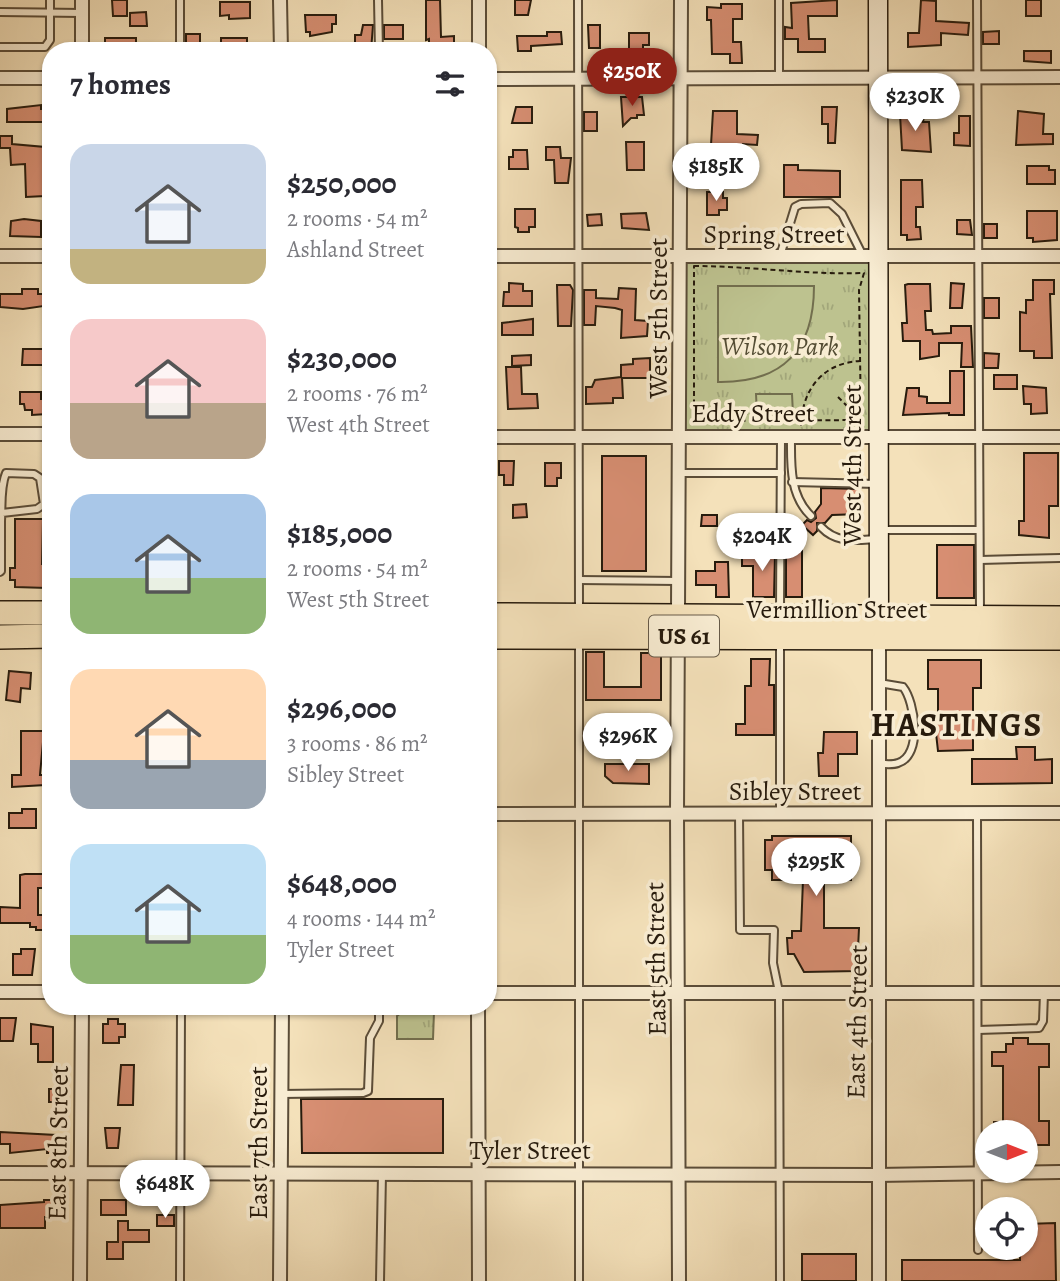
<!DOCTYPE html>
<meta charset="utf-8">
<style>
:root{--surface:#fff;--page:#f2f2f3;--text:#2b2b33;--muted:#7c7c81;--accent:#8f2418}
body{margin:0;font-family:Alegreya,serif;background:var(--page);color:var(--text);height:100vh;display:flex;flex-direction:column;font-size:26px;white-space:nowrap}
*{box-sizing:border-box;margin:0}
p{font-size:23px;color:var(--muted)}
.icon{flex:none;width:38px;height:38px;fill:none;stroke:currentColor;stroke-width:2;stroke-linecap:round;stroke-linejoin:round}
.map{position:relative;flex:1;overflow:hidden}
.side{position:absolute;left:42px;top:42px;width:455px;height:973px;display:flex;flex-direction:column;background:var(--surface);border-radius:28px;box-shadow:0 2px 5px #0004}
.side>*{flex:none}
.needle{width:46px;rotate:90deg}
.buttons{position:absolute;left:975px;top:1120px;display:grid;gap:14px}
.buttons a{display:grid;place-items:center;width:63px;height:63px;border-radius:50%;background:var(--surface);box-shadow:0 2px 5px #0004;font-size:35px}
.price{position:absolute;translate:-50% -60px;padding:0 16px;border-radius:24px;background:#fff;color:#222;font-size:23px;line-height:46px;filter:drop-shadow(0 2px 4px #0008)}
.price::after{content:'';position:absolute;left:50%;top:42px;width:21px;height:16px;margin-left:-10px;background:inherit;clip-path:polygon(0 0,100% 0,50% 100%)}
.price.selected{background:var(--accent);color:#fff}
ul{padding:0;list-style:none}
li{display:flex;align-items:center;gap:21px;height:175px;padding:0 28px}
li span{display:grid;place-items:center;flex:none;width:196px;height:140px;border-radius:21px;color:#555}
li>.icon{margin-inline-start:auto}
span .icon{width:84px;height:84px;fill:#fffc;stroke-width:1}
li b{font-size:30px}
h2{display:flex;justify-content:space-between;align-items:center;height:84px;padding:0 28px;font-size:30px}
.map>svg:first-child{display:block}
</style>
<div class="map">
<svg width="1060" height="1281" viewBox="0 0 1060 1281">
<defs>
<pattern id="grass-tufts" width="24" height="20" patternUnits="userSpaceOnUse" patternTransform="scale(1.75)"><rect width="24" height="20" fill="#bdc28f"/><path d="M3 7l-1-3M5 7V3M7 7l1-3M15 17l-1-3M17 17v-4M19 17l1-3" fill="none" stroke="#a2a67a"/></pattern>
</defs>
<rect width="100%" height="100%" fill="#f4e1ba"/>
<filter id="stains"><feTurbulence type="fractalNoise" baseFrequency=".00286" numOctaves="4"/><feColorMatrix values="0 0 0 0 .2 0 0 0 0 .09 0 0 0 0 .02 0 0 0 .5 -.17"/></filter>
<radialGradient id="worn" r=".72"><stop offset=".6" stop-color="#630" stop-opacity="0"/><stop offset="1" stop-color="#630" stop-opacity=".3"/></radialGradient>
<!-- grass -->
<g fill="url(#grass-tufts)" stroke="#726e4e" stroke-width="2">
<path d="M877,256L879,436H680V257Z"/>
<path d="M403,1011L434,1012L433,1039H397V1016Z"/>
</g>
<!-- pitch -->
<g fill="#bdc28f" stroke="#726e4e" stroke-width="2">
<path d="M718,286H814C814,350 783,383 718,382Z"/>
<path d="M756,394H792L793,414L757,415Z"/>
</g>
<!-- building -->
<g fill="#d78e72" stroke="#271b0d" stroke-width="2">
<path d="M112,0H127V16H113Z"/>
<path d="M426,0H440L441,37L454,36V51H429V39L426,40Z"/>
<path d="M515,0H531L528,15H515Z"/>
<path d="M837,0V16H808L809,39H825V52H798V39H785V27L792,28L791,3Z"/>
<path d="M921,0L936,1V21L969,23L968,35L941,33V45L908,47V33H919Z"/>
<rect x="1026" y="0" width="15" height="16"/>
<path d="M220,2H250V18L229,19V15L220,16Z"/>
<path d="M721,4H742V19H733V42H741L742,63H730V54H712L711,20H707V7L721,8Z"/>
<path d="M146,12L147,26H130V13Z"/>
<path d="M305,15H336V24H332V32L310,36V32H306Z"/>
<path d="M363,25H373L371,51H355V35H361Z"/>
<rect x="384" y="25" width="19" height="14"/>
<path d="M588,25H600V48H589Z"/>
<path d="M999,31V44H983V32Z"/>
<path d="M547,32H561L562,44L531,46V51H518L517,36H547Z"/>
<path d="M629,33H649V45H643V53H629Z"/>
<rect x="186" y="34" width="14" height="12"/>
<rect x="105" y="38" width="31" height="13"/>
<path d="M221,38H247V49L221,50Z"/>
<path d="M1024,51H1051V63L1024,61Z"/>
<path d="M621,97H642L644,115H637V118H631L623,126Z"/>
<path d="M41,105V109H46V122H7V109Z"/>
<path d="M516,107H532V123H512Z"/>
<path d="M822,107H837L835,143H828V124H822Z"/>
<path d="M713,111H737V134L758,135L757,145L743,144L742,163L710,162Z"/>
<path d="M1018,111L1044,114L1043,134H1053V144L1016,145Z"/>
<rect x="584" y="112" width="13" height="19"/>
<path d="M917,112L924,115L923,122H929L931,152L902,150L900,114Z"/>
<path d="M959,116H970V146L954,145V133H959Z"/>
<path d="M0,136H12V144L45,147V196L26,197L25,164L11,165L10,148H0Z"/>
<path d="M626,142H644V170H627Z"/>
<path d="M546,147H560L561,158H571L568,183H555L554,160H546Z"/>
<path d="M513,150H527L528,169H509V157H513Z"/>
<path d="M784,165H798V170L840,171V197H784Z"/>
<path d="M1027,166H1049V170H1055V184H1027Z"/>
<path d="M901,180H922L923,207H916V227H920L921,239L907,240V235H901Z"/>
<path d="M707,192H723V198H727V210H719V215H707Z"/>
<path d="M515,209H535V227H529V232H518V228L515,227Z"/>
<path d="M1027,211H1057V240L1033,242V238H1027Z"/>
<path d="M646,213L649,230L622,228L621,214Z"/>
<path d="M601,214L602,225L588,226L587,215Z"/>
<path d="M24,219L41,221V237L10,236L11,221Z"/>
<path d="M957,220H970L972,235L957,234Z"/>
<rect x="984" y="224" width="13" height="14"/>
<path d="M1033,280H1054V294H1050L1052,358H1034V351H1020V312L1026,313V300H1033Z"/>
<path d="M509,283L523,284V291H532V306H503L504,292H509Z"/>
<path d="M951,283L964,284L962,308H950Z"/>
<path d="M908,284H930L931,311H925L926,330H932L933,334L951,333V326H971L973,367H961L962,343H939V356L920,359V341H903L902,323H907L905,285Z"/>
<path d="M557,285H570L573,290L571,326H558Z"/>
<path d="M619,288L636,289L635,320L648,321L647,336L621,338L622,310L615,308L596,306L595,325H584V290H596V298L618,299Z"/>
<path d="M22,289H38V294H44V306L23,309L0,307V294H22Z"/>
<rect x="984" y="298" width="15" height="20"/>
<path d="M533,319V335H502V323Z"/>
<path d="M23,349H48V365H22Z"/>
<path d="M984,353L999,354L998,368H984Z"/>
<path d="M531,355V365L512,366V356Z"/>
<path d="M650,358V378H622L623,398H613V403L586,404V387H592L595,380L621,377V365L633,364V359Z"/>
<path d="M506,367H521L522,394H537L538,408L508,409Z"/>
<path d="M950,371H964V415H949V413L903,415L907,388H919V396L927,397V403H950Z"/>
<rect x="994" y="375" width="23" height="14"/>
<path d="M1023,386L1046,388L1047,413L1031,414V404H1024Z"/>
<path d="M20,392H41V399H47V414L32,415V410H25L24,404H20Z"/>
<path d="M1024,453H1058V506H1049V538L1019,535V521H1024Z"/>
<rect x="602" y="456" width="44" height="115"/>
<path d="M499,461H514L513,485H504V475H499Z"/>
<path d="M545,463H561V478H557V486H545Z"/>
<path d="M821,488L860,489V514L832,515L825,523H817V531L813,535L802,525L807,520L811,522L816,518L815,512L821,504Z"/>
<path d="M526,504L527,517L513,518V505Z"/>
<path d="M702,515H717V526H701Z"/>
<path d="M15,519H43L42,564H51V584H47V588L15,587V580H10V568H15Z"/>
<rect x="937" y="545" width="37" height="53"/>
<rect x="786" y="550" width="16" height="47"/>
<path d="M742,554H775L774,597H753V566H742Z"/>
<path d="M715,562H728L729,597H716V585H696V571H715Z"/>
<path d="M586,652H604V687H641V653H661V700H586Z"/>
<path d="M751,659H770L769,685H774V735H736V724H745V686H751Z"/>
<path d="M928,660H981V688H973V713H982V733H973V750L938,751L934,715H938V689H928Z"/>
<path d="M9,671L31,673L30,689L21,688L20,702L6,700Z"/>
<path d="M21,731H44L40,775H45V785L12,787V775H21Z"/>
<path d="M824,732H857V754H838V776H819L818,753H823Z"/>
<path d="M1016,747H1035V760L1052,759V783L972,784V759H1017Z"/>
<path d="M605,764H649V784L613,783L605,776Z"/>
<path d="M22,809H36V828H9V813H22Z"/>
<path d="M772,836H851V880H824V928H859L857,971L804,972L794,954H788L787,938H792V931H801L803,880H772V870H765V840H772Z"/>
<path d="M25,874H51V888H38V915H51V930H36V927H30V923H0V907L20,908V875Z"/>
<path d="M21,949H35L32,975H13V954H21Z"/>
<path d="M0,1018H16L13,1041H0Z"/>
<path d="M108,1019H118V1024H125V1037H119V1043H103V1024H108Z"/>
<path d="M31,1024L53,1027V1062H38V1044H31Z"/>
<path d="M1013,1038H1028V1044H1049V1067H1039V1121H1049V1145H1026V1132H994V1122H1003V1066H992V1052H1006V1044H1013Z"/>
<path d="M121,1065H134L133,1105H118Z"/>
<rect x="49" y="1089" width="12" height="13"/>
<path d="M301,1099H443V1153H302Z"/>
<path d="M105,1128H120L118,1148H107Z"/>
<path d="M0,1132L56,1135V1153H47V1149L10,1153V1144H0Z"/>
<path d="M44,1200H55V1217H45V1228H0V1205L44,1202Z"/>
<rect x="101" y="1200" width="25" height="15"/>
<rect x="157" y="1215" width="17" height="11"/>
<path d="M118,1221H128V1230H149V1242H123V1259H107V1242H118Z"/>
<path d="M1055,1223L1056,1281H902V1260H1020V1248H1026V1224Z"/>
<rect x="802" y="1254" width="54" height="27"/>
</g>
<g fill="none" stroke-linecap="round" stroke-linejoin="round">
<!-- lane casing -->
<g stroke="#5a4c38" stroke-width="10">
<g id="lane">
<path d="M378,0L379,51"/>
<path d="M578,0L579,611"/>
<path d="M779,0V79"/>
<path d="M977,0L980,614"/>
<path d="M0,12L82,13"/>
<path d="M0,47H45L50,40V0"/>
<path d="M180,51V0"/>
<path d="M780,256L795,207L801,204L830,203L842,214L862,254"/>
<path d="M791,436C791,464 789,495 811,516"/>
<path d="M680,473H781"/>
<path d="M792,482L878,484"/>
<path d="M821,527C837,544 856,540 877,539"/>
<path d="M881,530H979"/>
<path d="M980,560L1060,558"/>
<path d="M0,572L1,571V521C2,505 0,488 6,473L34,474L40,478L44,504L37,509L2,513"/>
<path d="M579,580L678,581"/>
<path d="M780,612L781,438"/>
<path d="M579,642V1281"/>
<path d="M780,642V813"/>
<path d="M879,683L903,687C915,702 923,755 898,763C893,765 886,764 881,764"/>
<path d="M977,813L978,1250"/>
<path d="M739,814L740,930H774L773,963L779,992L780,1281"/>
<path d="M978,1030L1039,1028L1043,1021L1044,993"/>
<path d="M281,1094L363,1093L368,1091L370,1038L379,1021V1006"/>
<path d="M180,1281L181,1006"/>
<path d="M380,1281L382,1174"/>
</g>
</g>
<!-- street casing -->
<g stroke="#5a4c38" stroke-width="16">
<g id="street">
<path d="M82,0V51"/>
<path d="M280,0L281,51"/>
<path d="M479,51V0"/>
<path d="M0,78H51"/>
<path d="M488,79L1060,77"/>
<path d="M0,256H51"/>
<path d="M488,256H1060"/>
<path d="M0,434H51"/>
<path d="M488,437H1060"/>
<path d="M488,814L1060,813"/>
<path d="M0,992H51"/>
<path d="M488,993H1060"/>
<path d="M478,1006L479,1281"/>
<path d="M0,1173L877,1175L1060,1172"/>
<path d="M80,1281L82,1006"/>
<path d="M280,1281L282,1006"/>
<path d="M679,1281L677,814L681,0"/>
<path d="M879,1281V637"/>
</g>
</g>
<!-- secondary casing -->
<g stroke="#271b0d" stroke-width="21">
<path id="secondary" d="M878,0L879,630"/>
</g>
<!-- highway casing -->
<g stroke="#271b0d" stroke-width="26">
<g id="highway">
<path d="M0,613H51"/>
<path d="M488,615L1060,618"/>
<path d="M0,637L51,636"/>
<path d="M488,637L1060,638"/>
</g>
</g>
<!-- path -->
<g stroke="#271b0d" stroke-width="2" stroke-dasharray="5 3.5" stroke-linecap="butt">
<path d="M694,266C751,266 806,275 864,273L859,290L861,420L694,421Z"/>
<path d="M838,397L860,419"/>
<path d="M801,426C802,389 823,363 860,361"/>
</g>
<!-- lane -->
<use href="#lane" stroke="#f8ecd2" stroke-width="6"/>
<!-- street -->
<use href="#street" stroke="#f8ecd2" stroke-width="12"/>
<!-- secondary -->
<use href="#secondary" stroke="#f8ecd2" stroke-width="18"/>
<!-- highway -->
<use href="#highway" stroke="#f4e1ba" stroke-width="23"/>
</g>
<g text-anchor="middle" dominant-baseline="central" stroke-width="7" stroke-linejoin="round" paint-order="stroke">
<!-- shield labels -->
<rect fill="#f8ecd2" stroke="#665a48" stroke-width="2" x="649" y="615.5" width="70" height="41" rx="5"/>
<g font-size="24" font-weight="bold" fill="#271b0d">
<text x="684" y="636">US 61</text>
</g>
<!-- street labels -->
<g font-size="26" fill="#271b0d" stroke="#f8ecd2">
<text x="774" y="234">Spring Street</text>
<text transform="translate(658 318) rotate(-90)">West 5th Street</text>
<text x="753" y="413">Eddy Street</text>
<text transform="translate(852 465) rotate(-90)">West 4th Street</text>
<text x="837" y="609">Vermillion Street</text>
<text x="795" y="791">Sibley Street</text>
<text transform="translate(656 959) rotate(-91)">East 5th Street</text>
<text transform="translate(857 1022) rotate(-89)">East 4th Street</text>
<text transform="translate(58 1143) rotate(-89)">East 8th Street</text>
<text transform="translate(258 1143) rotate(-90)">East 7th Street</text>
<text x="530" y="1150">Tyler Street</text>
</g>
<!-- park labels -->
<g font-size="26" font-style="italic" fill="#544d34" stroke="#f8ecd2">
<text x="780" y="346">Wilson Park</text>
</g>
<!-- district labels -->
<g font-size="33" font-weight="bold" letter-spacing="2" fill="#271b0d" stroke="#f8ecd2">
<text x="957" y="724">HASTINGS</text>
</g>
</g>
<rect width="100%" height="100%" filter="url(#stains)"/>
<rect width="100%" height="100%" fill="url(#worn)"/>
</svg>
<div class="buttons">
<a><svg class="needle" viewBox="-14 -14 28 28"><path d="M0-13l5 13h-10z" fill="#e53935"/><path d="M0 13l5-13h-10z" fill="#7c7c81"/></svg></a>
<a><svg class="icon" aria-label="locate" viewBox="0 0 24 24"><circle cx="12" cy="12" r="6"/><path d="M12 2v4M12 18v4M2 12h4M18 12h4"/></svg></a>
</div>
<b class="price selected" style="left:632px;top:108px">$250K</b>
<b class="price" style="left:915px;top:133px">$230K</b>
<b class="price" style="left:716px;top:203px">$185K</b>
<b class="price" style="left:762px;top:573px">$204K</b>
<b class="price" style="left:628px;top:773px">$296K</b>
<b class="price" style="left:816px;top:898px">$295K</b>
<b class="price" style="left:165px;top:1220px">$648K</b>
<section class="side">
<h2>7 homes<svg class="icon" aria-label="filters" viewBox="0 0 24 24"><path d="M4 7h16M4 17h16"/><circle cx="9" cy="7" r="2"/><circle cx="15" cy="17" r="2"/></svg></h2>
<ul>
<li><span style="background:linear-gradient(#c9d6e8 75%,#c2b280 0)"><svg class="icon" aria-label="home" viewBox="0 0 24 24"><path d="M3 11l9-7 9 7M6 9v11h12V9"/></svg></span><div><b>$250,000</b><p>2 rooms · 54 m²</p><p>Ashland Street</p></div></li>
<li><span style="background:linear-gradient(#f6c9c9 60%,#b9a48a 0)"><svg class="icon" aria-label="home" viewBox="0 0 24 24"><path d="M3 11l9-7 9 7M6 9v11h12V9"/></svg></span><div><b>$230,000</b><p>2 rooms · 76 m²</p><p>West 4th Street</p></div></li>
<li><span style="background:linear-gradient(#a9c7e8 60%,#8fb573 0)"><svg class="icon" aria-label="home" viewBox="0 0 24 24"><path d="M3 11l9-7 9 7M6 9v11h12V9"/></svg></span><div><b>$185,000</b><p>2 rooms · 54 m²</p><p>West 5th Street</p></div></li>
<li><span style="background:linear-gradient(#ffd9b3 65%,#9aa5b1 0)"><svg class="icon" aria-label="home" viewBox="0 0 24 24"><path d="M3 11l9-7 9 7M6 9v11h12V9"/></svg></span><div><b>$296,000</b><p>3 rooms · 86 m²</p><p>Sibley Street</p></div></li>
<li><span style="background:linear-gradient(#bfe0f5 65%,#8fb573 0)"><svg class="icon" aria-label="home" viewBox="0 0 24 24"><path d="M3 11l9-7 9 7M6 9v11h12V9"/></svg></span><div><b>$648,000</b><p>4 rooms · 144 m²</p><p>Tyler Street</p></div></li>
</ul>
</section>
</div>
